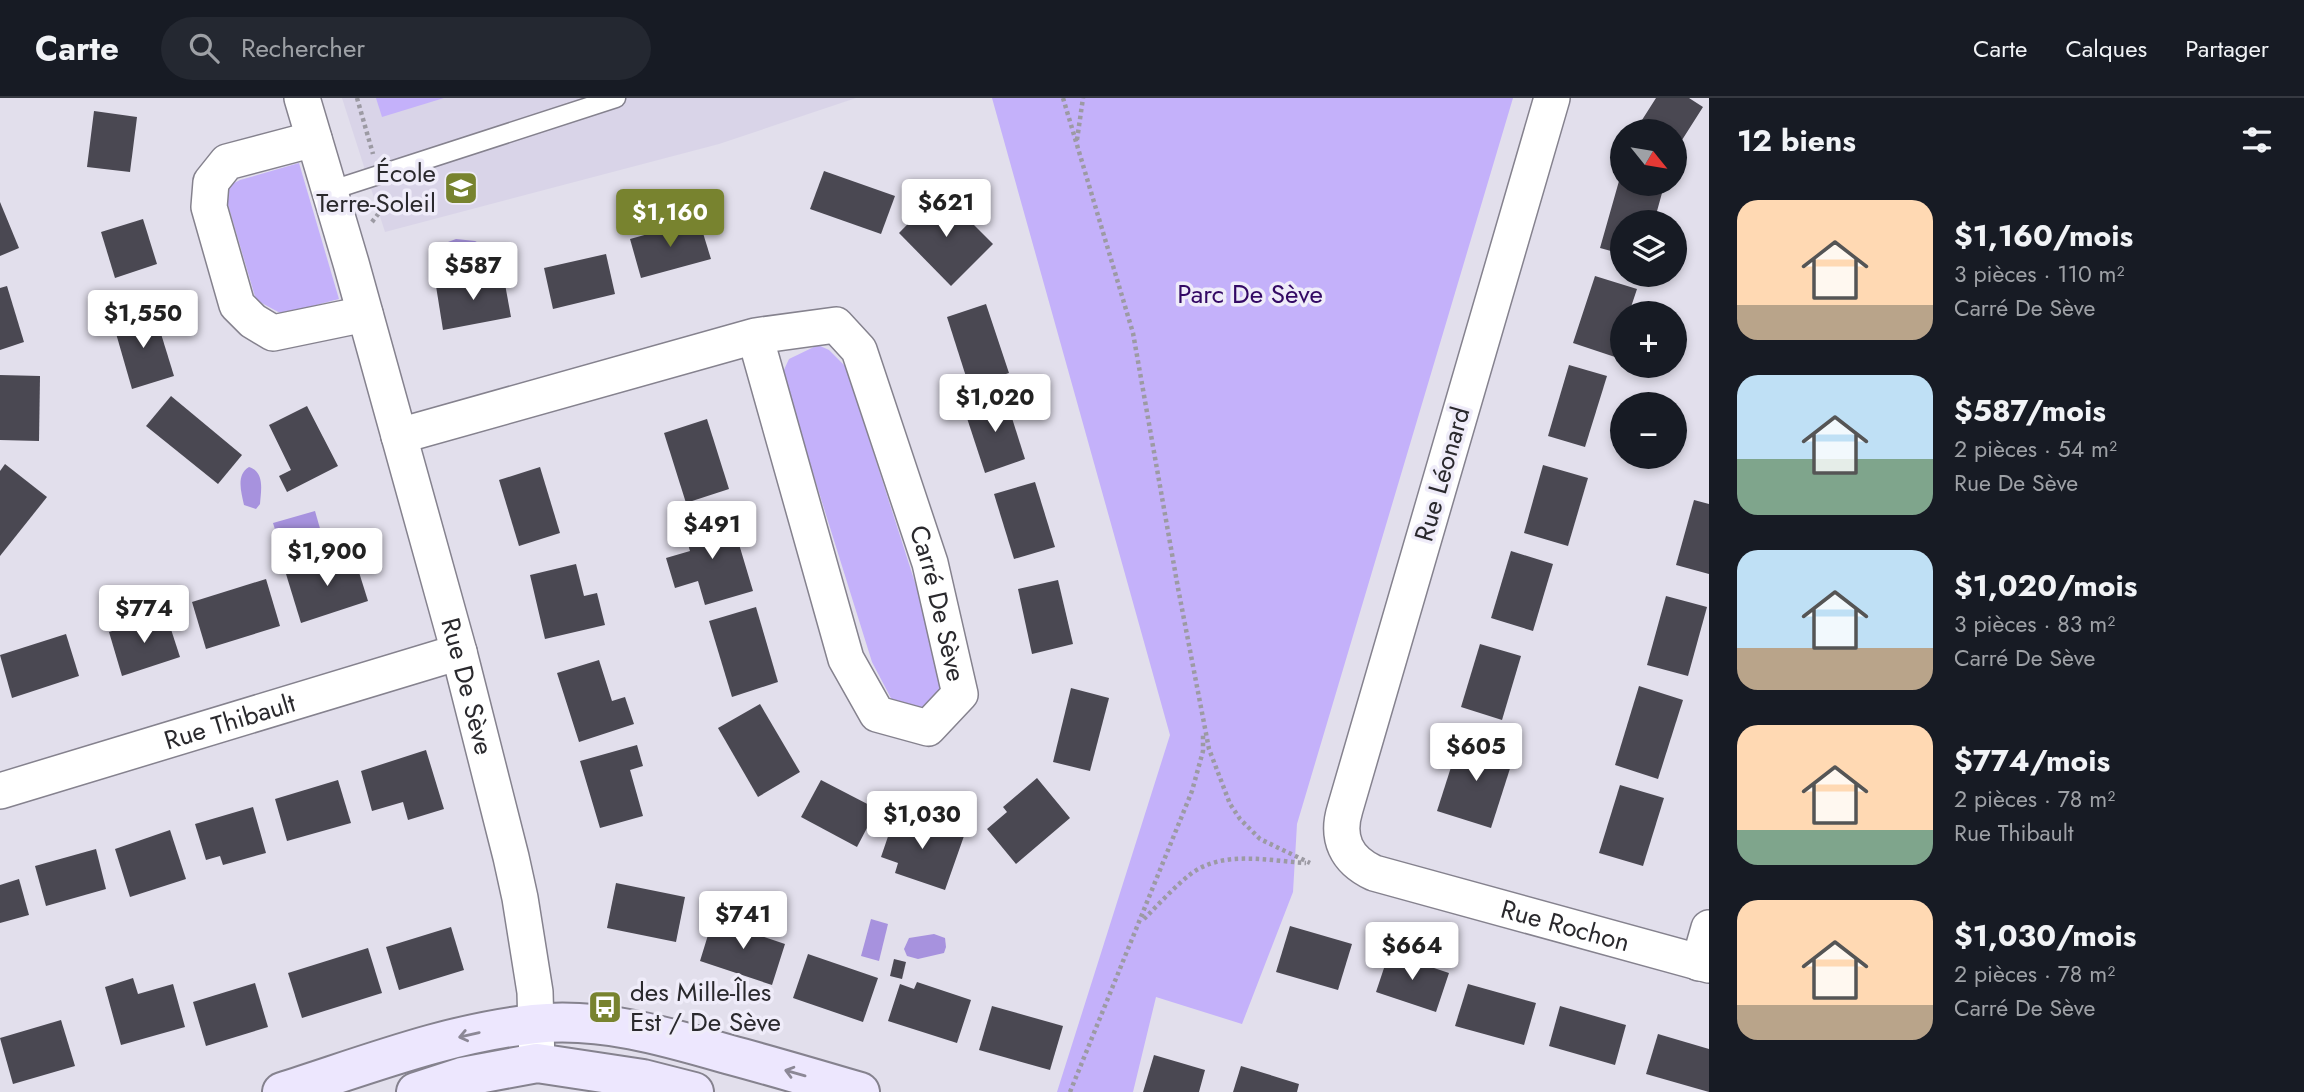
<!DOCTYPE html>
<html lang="fr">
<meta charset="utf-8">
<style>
:root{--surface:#171b24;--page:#242831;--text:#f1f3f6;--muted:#9ea1a6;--line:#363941;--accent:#78832f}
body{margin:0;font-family:Jost,sans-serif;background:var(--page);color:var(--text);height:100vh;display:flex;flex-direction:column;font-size:26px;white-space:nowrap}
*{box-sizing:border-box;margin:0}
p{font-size:23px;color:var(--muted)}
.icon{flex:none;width:38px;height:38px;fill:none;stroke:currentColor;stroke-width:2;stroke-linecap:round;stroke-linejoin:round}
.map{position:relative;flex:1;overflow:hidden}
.side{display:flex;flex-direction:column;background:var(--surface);width:595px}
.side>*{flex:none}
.needle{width:46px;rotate:120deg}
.fabs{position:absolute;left:1610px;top:21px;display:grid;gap:14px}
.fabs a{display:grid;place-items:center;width:77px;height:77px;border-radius:50%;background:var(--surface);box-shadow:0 4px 10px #0003;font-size:35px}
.price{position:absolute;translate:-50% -60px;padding:0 16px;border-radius:7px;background:#fff;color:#222;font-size:23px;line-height:46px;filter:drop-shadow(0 2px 4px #0008)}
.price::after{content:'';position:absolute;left:50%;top:42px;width:21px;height:16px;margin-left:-10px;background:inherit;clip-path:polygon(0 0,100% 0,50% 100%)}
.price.current{background:var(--accent);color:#fff}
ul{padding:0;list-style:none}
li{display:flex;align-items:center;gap:21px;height:175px;padding:0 28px}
li span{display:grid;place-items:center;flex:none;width:196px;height:140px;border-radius:21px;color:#555}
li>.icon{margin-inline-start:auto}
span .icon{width:84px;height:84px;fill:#fffc;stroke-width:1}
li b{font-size:30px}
h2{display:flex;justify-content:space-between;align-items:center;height:84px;padding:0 28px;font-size:30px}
header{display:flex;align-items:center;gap:42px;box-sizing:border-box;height:98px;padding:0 35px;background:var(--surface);border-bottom:2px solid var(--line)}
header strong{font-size:33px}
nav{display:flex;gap:38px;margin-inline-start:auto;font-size:24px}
.search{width:490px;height:63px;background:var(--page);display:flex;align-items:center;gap:18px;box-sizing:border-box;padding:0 24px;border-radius:38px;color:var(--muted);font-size:26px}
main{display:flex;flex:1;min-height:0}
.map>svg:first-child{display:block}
</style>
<header>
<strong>Carte</strong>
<div class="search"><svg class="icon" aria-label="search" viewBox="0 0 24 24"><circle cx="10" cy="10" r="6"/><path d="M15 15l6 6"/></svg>Rechercher</div>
<nav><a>Carte</a><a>Calques</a><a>Partager</a></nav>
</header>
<main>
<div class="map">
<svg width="1709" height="994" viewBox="0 0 1709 994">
<rect width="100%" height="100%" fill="#e2dfec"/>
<!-- built -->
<path fill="#d9d4e8" d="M342,0H856L719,46L385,134Z"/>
<!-- green -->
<g fill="#c4b1fa">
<path d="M376,0H444L382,19Z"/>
<path d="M992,0H1513L1297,726L1293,794L1242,926L1156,899L1133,994H1057L1170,637Z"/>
<path d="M299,65L339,201L282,216L256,202L226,100L228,88L240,82Z"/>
<path d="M818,247L829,252L846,269L918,494L943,592L928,611L893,604L872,564L782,276L789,261Z"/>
</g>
<!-- water -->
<g fill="#a792de">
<path d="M456,141L475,143L486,149L480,167H474C465,159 455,163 446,157L445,149L448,144Z"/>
<path d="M249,369C265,374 261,392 260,406L256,411L244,407C241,393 236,377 249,369Z"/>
<path d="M315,413L321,434L280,447L273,425Z"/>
<path d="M871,821L888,826L879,863L861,858Z"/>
<path d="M934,836L945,840L946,849L944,855L918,861L907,858L904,851L909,840Z"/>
</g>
<!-- building -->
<g fill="#4a4852">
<path d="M1656,0H1689L1703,9L1675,53V33H1635Z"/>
<path d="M94,13L137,19L130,74L87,69Z"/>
<path d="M824,73L895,98L881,136L810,111Z"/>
<path d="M1619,83L1662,95L1654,124H1622V156L1600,150Z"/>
<path d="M940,93L993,146L951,188L899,135Z"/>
<path d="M0,104L19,150L0,158Z"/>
<path d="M143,121L157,166L115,180L101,134Z"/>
<path d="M699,122L711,161L641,180L630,141Z"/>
<path d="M606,156L615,196L553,211L544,170Z"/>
<path d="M503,175L511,219L443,232L436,188Z"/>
<path d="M1595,178L1637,191L1629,215H1622V236L1615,259L1573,245Z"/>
<path d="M7,188L24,244L0,252V190Z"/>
<path d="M986,206L1009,275L969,288L947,219Z"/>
<path d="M154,213L174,278L132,291L113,225Z"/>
<path d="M1569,267L1607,278L1585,349L1548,338Z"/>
<path d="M0,277L40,278L39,343L0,342Z"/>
<path d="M171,298L242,357L218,386L146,328Z"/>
<path d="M1005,298L1025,361L985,375L964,311Z"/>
<path d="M307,308L338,368L287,394L279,378L291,372L269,327Z"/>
<path d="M707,321L729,391L686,405L664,335Z"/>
<path d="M5,366L47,399L0,458V373Z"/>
<path d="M1543,367L1588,380L1568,448L1524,435Z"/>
<path d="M540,369L560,435L519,448L499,382Z"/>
<path d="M1035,384L1055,449L1014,461L994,396Z"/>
<path d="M1694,402L1709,406V476L1676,467Z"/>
<path d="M730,416L753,493L705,507L698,483L675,490L666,460L690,453L683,430Z"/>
<path d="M1511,453L1553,466L1533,533L1491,520Z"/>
<path d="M353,455L368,503L301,525L286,476Z"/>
<path d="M576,466L584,498L597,495L605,527L545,541L530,477Z"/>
<path d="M266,481L280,528L206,551L192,504Z"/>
<path d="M1058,482L1073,546L1032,556L1018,491Z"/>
<path d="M1666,498L1707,509L1688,578L1647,567Z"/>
<path d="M756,509L778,584L732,599L709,523Z"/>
<path d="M166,516L180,559L122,578L109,534Z"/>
<path d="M66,536L79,578L12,600L0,557Z"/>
<path d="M1480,546L1521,558L1502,622L1461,609Z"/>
<path d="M599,562L612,603L625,599L634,626L579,644L557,575Z"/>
<path d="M1639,588L1683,602L1658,681L1615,667Z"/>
<path d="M1071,590L1109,600L1090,673L1053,664Z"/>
<path d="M760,606L800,674L758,699L718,630Z"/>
<path d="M1460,641L1514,658L1491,730L1437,713Z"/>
<path d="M637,647L643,668L630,672L643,718L600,730L580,663Z"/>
<path d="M426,652L444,711L408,722L403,704L372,713L361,673Z"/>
<path d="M1037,680L1070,720L1016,766L987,731L1007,714L1003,709Z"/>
<path d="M338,682L351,725L287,743L275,701Z"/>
<path d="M821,682L877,711L857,749L801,719Z"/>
<path d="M1620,687L1664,700L1643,768L1599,755Z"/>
<path d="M253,709L266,755L223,767L220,758L206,762L195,726Z"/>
<path d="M896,715L964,738L945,792L895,775L898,765L881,759Z"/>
<path d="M170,732L186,781L130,799L115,751Z"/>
<path d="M96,751L106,791L46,808L35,768Z"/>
<path d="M19,781L29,817L0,825V787Z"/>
<path d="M616,785L685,799L676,844L607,830Z"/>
<path d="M740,817L756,823L752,835L785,846L772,887L700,863L712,824L735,831Z"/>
<path d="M1290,828L1352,846L1338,892L1276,874Z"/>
<path d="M451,829L464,872L399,892L386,849Z"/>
<path d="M368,850L382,895L302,920L288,875Z"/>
<path d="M1389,855L1449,875L1436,914L1376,894Z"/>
<path d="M808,856L878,880L863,924L793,900Z"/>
<path d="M894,861L906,864L902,881L890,878Z"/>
<path d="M133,880L138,896L173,886L185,929L121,947L105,889Z"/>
<path d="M917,884L971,902L957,945L888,923L900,886L914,891Z"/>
<path d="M255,885L268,929L206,948L193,904Z"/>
<path d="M1468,886L1536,905L1524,947L1455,928Z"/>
<path d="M992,908L1063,928L1050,972L979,952Z"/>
<path d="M1560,908L1626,927L1615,967L1549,948Z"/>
<path d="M61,922L75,968L13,986L0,940Z"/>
<path d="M1658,936L1709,951V994L1646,976Z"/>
<path d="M1154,957L1205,972L1199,994H1143Z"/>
<path d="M1241,968L1299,986L1297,994H1233Z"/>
</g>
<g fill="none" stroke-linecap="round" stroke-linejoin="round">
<!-- lane casing -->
<g stroke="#85828e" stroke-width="21">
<path id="lane" d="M329,93L616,0"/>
</g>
<!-- street casing -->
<g stroke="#85828e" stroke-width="38">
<g id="street">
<path id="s1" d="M302,0L351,165L459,554L511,759L520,800L535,894L537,965"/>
<path id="s2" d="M1552,0L1345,711C1336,740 1346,762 1374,775L1709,867"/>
<path d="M314,41L227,64L211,84L209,109L237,207L253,223L273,235L365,216"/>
<path id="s3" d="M399,338L755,238L836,227L859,252L930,465L960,596L928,630L877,616L846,561L755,238"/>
<path id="s4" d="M0,693L459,554"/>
<path d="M1699,865L1709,830"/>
</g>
</g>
<!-- secondary casing -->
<g stroke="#85828e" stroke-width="42">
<g id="secondary">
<path d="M282,994C364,968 448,935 534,926C600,919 665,938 727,956C772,968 816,981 860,994"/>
<path d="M416,994L462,979L537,965L643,981L694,994"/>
</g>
</g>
<!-- path -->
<g stroke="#9c9aa3" stroke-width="4.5" stroke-dasharray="3.5 3.5" stroke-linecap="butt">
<path d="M357,0L373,56"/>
<path d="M1063,0L1133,235L1178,490L1209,651L1230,706L1240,721L1260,741L1310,765"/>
<path d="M1077,42L1083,0"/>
<path d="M372,124L379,115L384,98"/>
<path d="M1144,821C1159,806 1175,788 1192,775C1224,752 1270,763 1306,765"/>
<path d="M1070,994L1192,693L1203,653V635"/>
</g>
<!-- lane -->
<use href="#lane" stroke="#fff" stroke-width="18"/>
<!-- street -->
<use href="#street" stroke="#fff" stroke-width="35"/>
<!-- secondary -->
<use href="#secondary" stroke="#ede7fe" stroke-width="38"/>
</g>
<!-- one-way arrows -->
<defs><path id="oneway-shaft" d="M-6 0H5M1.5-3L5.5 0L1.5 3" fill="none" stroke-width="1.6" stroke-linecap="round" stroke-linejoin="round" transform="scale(1.75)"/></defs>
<g stroke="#8c8896">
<use href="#oneway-shaft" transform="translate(469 937) rotate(167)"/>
<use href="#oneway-shaft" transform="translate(795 975) rotate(-164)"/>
</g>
<!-- icons -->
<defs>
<g id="school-square" transform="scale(1.75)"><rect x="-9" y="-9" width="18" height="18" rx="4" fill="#78832f" stroke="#efecf9"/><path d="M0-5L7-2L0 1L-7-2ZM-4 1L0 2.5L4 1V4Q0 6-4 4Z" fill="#fff"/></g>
<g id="bus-square" transform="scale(1.75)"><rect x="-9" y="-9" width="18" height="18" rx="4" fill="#78832f" stroke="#efecf9"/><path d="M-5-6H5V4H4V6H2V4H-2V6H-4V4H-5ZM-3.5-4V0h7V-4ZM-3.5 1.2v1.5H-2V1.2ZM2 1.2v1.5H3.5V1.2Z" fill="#fff"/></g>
</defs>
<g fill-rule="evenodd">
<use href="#school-square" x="461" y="90"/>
<use href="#bus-square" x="605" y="909"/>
</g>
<g text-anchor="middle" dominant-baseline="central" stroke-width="7" stroke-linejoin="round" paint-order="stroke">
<!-- poi labels -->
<g font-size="26" fill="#2a292d" stroke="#efecf9" text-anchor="end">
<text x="436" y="75">École<tspan x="436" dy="30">Terre-Soleil</tspan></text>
<text x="630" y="894" text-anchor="start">des Mille-Îles<tspan x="630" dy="30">Est / De Sève</tspan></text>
</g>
<!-- park labels -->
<g font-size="26" fill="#330964" stroke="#efecf9">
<text x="1250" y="196">Parc De Sève</text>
</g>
<!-- street labels -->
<g font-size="26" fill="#2a292d" stroke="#efecf9">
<text transform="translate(1442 376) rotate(-74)">Rue Léonard</text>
<text stroke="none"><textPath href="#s3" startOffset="751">Carré De Sève</textPath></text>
<text stroke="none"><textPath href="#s1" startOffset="611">Rue De Sève</textPath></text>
<text stroke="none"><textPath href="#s4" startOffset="240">Rue Thibault</textPath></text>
<text stroke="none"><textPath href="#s2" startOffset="1017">Rue Rochon</textPath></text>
</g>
</g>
</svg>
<div class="fabs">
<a><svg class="needle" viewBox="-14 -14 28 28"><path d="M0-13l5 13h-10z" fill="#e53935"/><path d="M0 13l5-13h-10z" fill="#9ea1a6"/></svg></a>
<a><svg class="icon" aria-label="layers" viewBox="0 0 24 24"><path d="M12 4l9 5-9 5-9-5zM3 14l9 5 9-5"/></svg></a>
<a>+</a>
<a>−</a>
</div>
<b class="price" style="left:946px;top:141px">$621</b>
<b class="price current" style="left:670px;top:151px">$1,160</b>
<b class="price" style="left:473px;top:204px">$587</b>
<b class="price" style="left:143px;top:252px">$1,550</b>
<b class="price" style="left:995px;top:336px">$1,020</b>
<b class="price" style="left:712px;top:463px">$491</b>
<b class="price" style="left:327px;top:490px">$1,900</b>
<b class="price" style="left:144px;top:547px">$774</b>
<b class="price" style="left:1476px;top:685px">$605</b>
<b class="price" style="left:922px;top:753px">$1,030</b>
<b class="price" style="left:743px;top:853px">$741</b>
<b class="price" style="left:1412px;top:884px">$664</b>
</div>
<section class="side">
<h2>12 biens<svg class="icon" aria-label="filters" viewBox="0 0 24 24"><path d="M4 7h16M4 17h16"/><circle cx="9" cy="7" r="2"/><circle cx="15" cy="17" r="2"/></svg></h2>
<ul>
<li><span style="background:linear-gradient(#ffd9b3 75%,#b9a48a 0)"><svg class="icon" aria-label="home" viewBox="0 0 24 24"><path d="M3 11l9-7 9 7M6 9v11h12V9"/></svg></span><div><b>$1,160/mois</b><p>3 pièces · 110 m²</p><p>Carré De Sève</p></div></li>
<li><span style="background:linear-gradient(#bfe0f5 60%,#7fa58c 0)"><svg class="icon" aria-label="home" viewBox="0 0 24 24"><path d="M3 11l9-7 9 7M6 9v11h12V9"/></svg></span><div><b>$587/mois</b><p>2 pièces · 54 m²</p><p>Rue De Sève</p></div></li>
<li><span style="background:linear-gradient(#bfe0f5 70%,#b9a48a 0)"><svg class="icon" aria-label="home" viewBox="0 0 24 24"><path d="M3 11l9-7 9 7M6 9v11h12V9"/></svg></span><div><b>$1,020/mois</b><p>3 pièces · 83 m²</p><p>Carré De Sève</p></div></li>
<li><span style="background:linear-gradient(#ffd9b3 75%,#7fa58c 0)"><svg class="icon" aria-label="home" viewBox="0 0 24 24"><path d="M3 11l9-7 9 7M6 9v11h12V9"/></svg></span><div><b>$774/mois</b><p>2 pièces · 78 m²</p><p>Rue Thibault</p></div></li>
<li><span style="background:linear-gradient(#ffd9b3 75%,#b9a48a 0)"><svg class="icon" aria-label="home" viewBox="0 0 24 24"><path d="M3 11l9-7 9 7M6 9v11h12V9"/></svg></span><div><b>$1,030/mois</b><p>2 pièces · 78 m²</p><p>Carré De Sève</p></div></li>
</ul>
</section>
</main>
